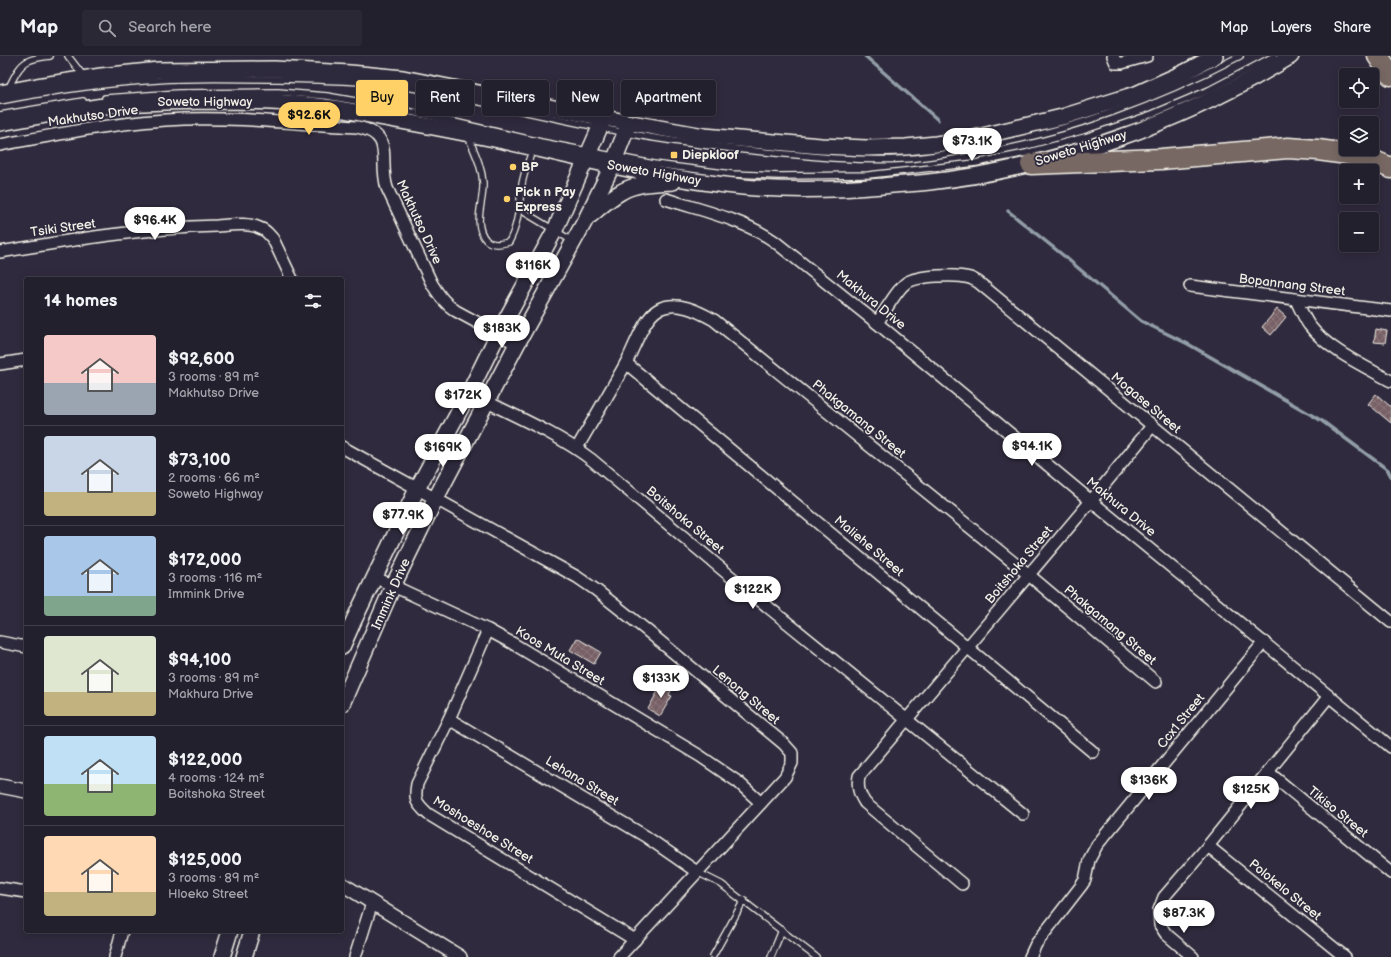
<!DOCTYPE html>
<meta charset="utf-8">
<style>
:root{--surface:#23202e;--page:#2b2836;--text:#f1f3f6;--muted:#a3a3aa;--line:#403e4a;--accent:#ffd166}
body{margin:0;font-family:"Balsamiq Sans",sans-serif;background:var(--page);color:var(--text);height:100vh;display:flex;flex-direction:column;font-size:15px;white-space:nowrap}
*{box-sizing:border-box;margin:0}
p{font-size:13px;color:var(--muted)}
.icon{flex:none;width:22px;height:22px;fill:none;stroke:currentColor;stroke-width:2;stroke-linecap:round;stroke-linejoin:round}
.map{position:relative;flex:1;overflow:hidden}
.sheet{position:absolute;left:24px;top:221px;width:320px;height:656px;display:flex;flex-direction:column;background:var(--surface);border-radius:4px;box-shadow:0 2px 10px #0003,0 0 0 1px var(--line)}
.sheet>*{flex:none}
.hud{position:absolute;left:356px;top:24px;width:380px;height:36px;display:flex;gap:8px}
.fabs{position:absolute;left:1339px;top:12px;display:grid;gap:8px}
.fabs a{display:grid;place-items:center;width:40px;height:40px;border-radius:4px;background:var(--surface);box-shadow:0 2px 10px #0003,0 0 0 1px var(--line);font-size:20px}
.price{position:absolute;translate:-50% -34px;padding:0 9px;border-radius:14px;background:#fff;color:#222;font-size:13px;line-height:26px;filter:drop-shadow(0 1px 2px #0008)}
.price::after{content:'';position:absolute;left:50%;top:24px;width:12px;height:9px;margin-left:-6px;background:inherit;clip-path:polygon(0 0,100% 0,50% 100%)}
.price.selected{background:var(--accent);color:#111}
ul{padding:0;list-style:none}
li{display:flex;align-items:center;gap:12px;height:100px;padding:0 20px}
li+li{border-top:1px solid var(--line)}
li span{display:grid;place-items:center;flex:none;width:112px;height:80px;border-radius:4px;color:#555}
li>.icon{margin-inline-start:auto}
span .icon{width:48px;height:48px;fill:#fffc;stroke-width:1}
li b{font-size:17px}
h2{display:flex;justify-content:space-between;align-items:center;height:48px;padding:0 20px;font-size:17px}
.chip{padding:0 14px;border-radius:4px;background:var(--surface);box-shadow:0 2px 10px #0003,0 0 0 1px var(--line);font-size:14px;line-height:36px}
.chip.selected{background:var(--accent);color:#111}
header{display:flex;align-items:center;gap:24px;box-sizing:border-box;height:56px;padding:0 20px;background:var(--surface);border-bottom:1px solid var(--line)}
header strong{font-size:19px}
nav{display:flex;gap:22px;margin-inline-start:auto;font-size:14px}
.search{width:280px;height:36px;background:var(--page);display:flex;align-items:center;gap:10px;box-sizing:border-box;padding:0 14px;border-radius:4px;color:var(--muted);font-size:15px}
.map>svg:first-child{display:block}
</style>
<header>
<strong>Map</strong>
<div class="search"><svg class="icon" aria-label="search" viewBox="0 0 24 24"><circle cx="10" cy="10" r="6"/><path d="M15 15l6 6"/></svg>Search here</div>
<nav><a>Map</a><a>Layers</a><a>Share</a></nav>
</header>
<div class="map">
<svg width="1391" height="901" viewBox="0 0 1391 901">
<defs>
<pattern id="building-cross-hatch" width="8" height="8" patternUnits="userSpaceOnUse"><rect width="8" height="8" fill="#776066"/><path d="M0 0l8 8M0 8l8-8" fill="none" stroke="#8b777c"/></pattern>
</defs>
<rect width="100%" height="100%" fill="#2f2a3d"/>
<filter id="ink" filterUnits="userSpaceOnUse"><feTurbulence type="fractalNoise" baseFrequency=".025" numOctaves="2"/><feDisplacementMap in="SourceGraphic" scale="8" xChannelSelector="R" yChannelSelector="G"/><feConvolveMatrix kernelMatrix="1 2 1 2 8 2 1 2 1" color-interpolation-filters="sRGB"/></filter>
<g filter="url(#ink)">
<g fill="none" stroke-linecap="round" stroke-linejoin="round">
<!-- stream -->
<g stroke="#929ea8" stroke-width="3.5">
<path d="M865,0L938,64"/>
<path d="M1008,155L1064,200L1141,265L1188,288L1322,365L1388,414L1391,421"/>
</g>
</g>
<!-- building -->
<g fill="url(#building-cross-hatch)" stroke="#f4f1e8">
<path d="M1277,253L1286,261L1271,279L1262,271Z"/>
<path d="M1376,273L1387,275L1385,287L1374,286Z"/>
<path d="M1376,338L1391,351V367L1368,348Z"/>
<path d="M577,582L601,596L594,608L570,594Z"/>
<path d="M664,624L673,630L669,639L672,640L660,660L648,653Z"/>
</g>
<g fill="none" stroke-linecap="round" stroke-linejoin="round">
<!-- service casing -->
<g stroke="#f4f1e8" stroke-width="8">
<g id="service">
<path d="M68,0L85,22"/>
<path d="M8,33C13,24 18,10 28,5C34,2 43,1 50,0"/>
<path d="M105,42L178,37L278,36L327,40L390,51L541,86L654,108L732,118L779,120L868,119L976,107L1026,97L1085,81L1152,58L1209,34L1274,0"/>
<path d="M0,45C52,35 105,27 158,24C198,21 238,23 278,23C325,24 372,25 418,33C439,36 460,42 480,46C536,58 592,71 648,81C690,88 732,93 775,97C817,101 859,105 902,103C927,102 952,97 977,92C1072,75 1155,44 1240,0"/>
<path d="M0,59L83,45"/>
<path d="M468,80C474,95 482,110 483,127C484,146 472,168 486,184C492,190 502,188 509,186C519,168 519,147 522,128C524,116 529,104 533,92"/>
<path d="M519,153L574,186"/>
<path d="M697,816L721,828L816,901"/>
<path d="M713,900L744,844"/>
<path d="M771,901L782,874"/>
</g>
</g>
<!-- minor casing -->
<g stroke="#f4f1e8" stroke-width="14">
<g id="minor">
<path d="M1113,0L1116,7H1122L1147,0"/>
<path d="M0,89C60,78 122,65 184,63C241,61 299,68 357,71C396,79 378,103 387,132L432,228C439,239 445,248 456,255L517,288"/>
<path d="M666,143C703,155 742,163 774,185L877,267L1091,445L1391,691"/>
<path d="M0,196C72,184 144,172 217,170C231,169 249,166 262,173C267,175 270,180 273,183L292,223"/>
<path d="M1190,230L1391,255"/>
<path d="M1296,244C1300,252 1304,262 1309,269C1328,294 1364,310 1391,325"/>
<path d="M877,267C884,257 897,233 906,227C918,219 957,218 970,222C973,223 976,225 978,226L1391,566"/>
<path d="M626,307L1093,696"/>
<path d="M0,308L26,304"/>
<path d="M469,337C510,358 555,376 592,404L736,525L1023,758"/>
<path d="M342,391L577,521L596,534L645,573L784,688L792,697V707L785,721L619,901"/>
<path d="M577,392C593,364 610,336 626,307C634,292 644,261 659,253C676,244 698,255 714,264L1029,519L1156,626"/>
<path d="M374,521L488,574L512,587L700,700L738,726L761,747"/>
<path d="M488,574L449,663L417,728C414,744 416,747 428,758L635,884"/>
<path d="M0,586L26,591"/>
<path d="M449,663L645,780L697,816"/>
<path d="M1268,716L1391,817"/>
<path d="M1208,790L1345,901"/>
<path d="M962,828L865,747C859,738 857,731 859,720L1091,445L1152,370"/>
<path d="M0,832L26,836"/>
<path d="M115,901L122,875"/>
<path d="M355,901L372,847"/>
<path d="M1030,901L1036,888L1081,830L1085,824L1089,804L1097,789L1264,586"/>
<path d="M1193,901L1166,878L1160,869L1159,854L1164,841L1208,790L1329,640"/>
</g>
</g>
<!-- tertiary casing -->
<g stroke="#f4f1e8" stroke-width="16">
<g id="tertiary">
<path d="M0,730L26,735"/>
<path d="M342,828L460,901"/>
</g>
</g>
<!-- secondary casing -->
<g stroke="#f4f1e8" stroke-width="18">
<g id="secondary">
<path d="M0,37L37,30L101,20L159,14L274,13L350,17L403,22L604,62L704,80L821,90L866,92L906,91L936,88L970,83L1062,61L1136,38L1185,16L1215,0"/>
<path d="M0,67C35,61 70,54 105,50C138,46 172,46 205,45C245,45 285,45 325,51C344,53 364,58 384,62C434,71 484,80 534,92C602,108 673,124 743,131C789,135 837,134 883,130C898,128 914,128 929,126C1055,112 1184,66 1291,0"/>
<path d="M591,159C600,151 610,142 621,136C636,127 656,127 673,126"/>
<path d="M342,591L354,564L417,433L469,337L498,278L555,174L604,62"/>
<path d="M342,648L393,530L436,442L517,288L586,163L612,110L629,67"/>
<path d="M222,901L230,875"/>
<path d="M244,901L252,875"/>
</g>
</g>
<!-- motorway casing -->
<g stroke="#f4f1e8" stroke-width="23">
<g id="motorway">
<path d="M1378,0L1391,19"/>
<path d="M1031,108L1161,103L1288,92L1318,94L1347,98L1372,104L1391,112"/>
</g>
</g>
<!-- service -->
<use href="#service" stroke="#2f2a3d" stroke-width="5.5"/>
<!-- minor -->
<use href="#minor" stroke="#2f2a3d" stroke-width="11"/>
<!-- tertiary -->
<use href="#tertiary" stroke="#2f2a3d" stroke-width="13"/>
<!-- secondary -->
<use href="#secondary" stroke="#2f2a3d" stroke-width="15"/>
<!-- motorway -->
<use href="#motorway" stroke="#776864" stroke-width="20"/>
</g>
</g>
<!-- markers -->
<g fill="#ffd166" stroke="#2f2a3d" stroke-width="1.5">
<rect x="670" y="95" width="8" height="8" rx="2"/>
<circle cx="513" cy="111" r="4"/>
<circle cx="507" cy="143" r="4"/>
</g>
<g text-anchor="middle" dominant-baseline="central" stroke-width="3.5" stroke-linejoin="round" paint-order="stroke">
<!-- street labels -->
<g font-size="13" fill="#f4f1e8" stroke="#2f2a3d">
<text x="205" y="46">Soweto Highway</text>
<text transform="translate(93 60) rotate(-8)">Makhutso Drive</text>
<text transform="translate(1081 92) rotate(-17)">Soweto Highway</text>
<text transform="translate(654 117) rotate(10)">Soweto Highway</text>
<text transform="translate(419 166) rotate(65)">Makhutso Drive</text>
<text transform="translate(63 172) rotate(-8)">Tsiki Street</text>
<text transform="translate(1292 229) rotate(7)">Bopannang Street</text>
<text transform="translate(871 244) rotate(39)">Makhura Drive</text>
<text transform="translate(1146 347) rotate(40)">Mogase Street</text>
<text transform="translate(859 363) rotate(39)">Phakgamang Street</text>
<text transform="translate(1121 451) rotate(39)">Makhura Drive</text>
<text transform="translate(685 464) rotate(40)">Boitshoka Street</text>
<text transform="translate(869 490) rotate(40)">Maliehe Street</text>
<text transform="translate(1019 509) rotate(-50)">Boitshoka Street</text>
<text transform="translate(391 538) rotate(-66)">Immink Drive</text>
<text transform="translate(1110 569) rotate(40)">Phakgamang Street</text>
<text transform="translate(560 600) rotate(31)">Koos Muta Street</text>
<text transform="translate(746 639) rotate(40)">Lenong Street</text>
<text transform="translate(1181 665) rotate(-51)">Ccx1 Street</text>
<text transform="translate(582 725) rotate(31)">Lehana Street</text>
<text transform="translate(1338 756) rotate(39)">Tikiso Street</text>
<text transform="translate(483 774) rotate(32)">Moshoeshoe Street</text>
<text transform="translate(1285 834) rotate(39)">Polokelo Street</text>
</g>
<!-- poi labels -->
<g font-size="13" font-weight="bold" fill="#f4f1e8" stroke="#2f2a3d" text-anchor="start">
<text x="682" y="99">Diepkloof</text>
<text x="521" y="111">BP</text>
<text x="515" y="136">Pick n Pay<tspan x="515" dy="15">Express</tspan></text>
</g>
</g>
</svg>
<div class="fabs">
<a><svg class="icon" aria-label="locate" viewBox="0 0 24 24"><circle cx="12" cy="12" r="6"/><path d="M12 2v4M12 18v4M2 12h4M18 12h4"/></svg></a>
<a><svg class="icon" aria-label="layers" viewBox="0 0 24 24"><path d="M12 4l9 5-9 5-9-5zM3 14l9 5 9-5"/></svg></a>
<a>+</a>
<a>−</a>
</div>
<b class="price selected" style="left:309px;top:80px">$92.6K</b>
<b class="price" style="left:972px;top:106px">$73.1K</b>
<b class="price" style="left:155px;top:185px">$96.4K</b>
<b class="price" style="left:533px;top:230px">$116K</b>
<b class="price" style="left:502px;top:293px">$183K</b>
<b class="price" style="left:463px;top:360px">$172K</b>
<b class="price" style="left:1032px;top:411px">$94.1K</b>
<b class="price" style="left:443px;top:412px">$169K</b>
<b class="price" style="left:403px;top:480px">$77.9K</b>
<b class="price" style="left:753px;top:554px">$122K</b>
<b class="price" style="left:661px;top:643px">$133K</b>
<b class="price" style="left:1149px;top:745px">$136K</b>
<b class="price" style="left:1251px;top:754px">$125K</b>
<b class="price" style="left:1184px;top:878px">$87.3K</b>
<div class="hud">
<a class="chip selected">Buy</a>
<a class="chip">Rent</a>
<a class="chip">Filters</a>
<a class="chip">New</a>
<a class="chip">Apartment</a>
</div>
<section class="sheet">
<h2>14 homes<svg class="icon" aria-label="filters" viewBox="0 0 24 24"><path d="M4 7h16M4 17h16"/><circle cx="9" cy="7" r="2"/><circle cx="15" cy="17" r="2"/></svg></h2>
<ul>
<li><span style="background:linear-gradient(#f6c9c9 60%,#9aa5b1 0)"><svg class="icon" aria-label="home" viewBox="0 0 24 24"><path d="M3 11l9-7 9 7M6 9v11h12V9"/></svg></span><div><b>$92,600</b><p>3 rooms · 89 m²</p><p>Makhutso Drive</p></div></li>
<li><span style="background:linear-gradient(#c9d6e8 70%,#c2b280 0)"><svg class="icon" aria-label="home" viewBox="0 0 24 24"><path d="M3 11l9-7 9 7M6 9v11h12V9"/></svg></span><div><b>$73,100</b><p>2 rooms · 66 m²</p><p>Soweto Highway</p></div></li>
<li><span style="background:linear-gradient(#a9c7e8 75%,#7fa58c 0)"><svg class="icon" aria-label="home" viewBox="0 0 24 24"><path d="M3 11l9-7 9 7M6 9v11h12V9"/></svg></span><div><b>$172,000</b><p>3 rooms · 116 m²</p><p>Immink Drive</p></div></li>
<li><span style="background:linear-gradient(#dfe7d0 70%,#c2b280 0)"><svg class="icon" aria-label="home" viewBox="0 0 24 24"><path d="M3 11l9-7 9 7M6 9v11h12V9"/></svg></span><div><b>$94,100</b><p>3 rooms · 89 m²</p><p>Makhura Drive</p></div></li>
<li><span style="background:linear-gradient(#bfe0f5 60%,#8fb573 0)"><svg class="icon" aria-label="home" viewBox="0 0 24 24"><path d="M3 11l9-7 9 7M6 9v11h12V9"/></svg></span><div><b>$122,000</b><p>4 rooms · 124 m²</p><p>Boitshoka Street</p></div></li>
<li><span style="background:linear-gradient(#ffd9b3 70%,#c2b280 0)"><svg class="icon" aria-label="home" viewBox="0 0 24 24"><path d="M3 11l9-7 9 7M6 9v11h12V9"/></svg></span><div><b>$125,000</b><p>3 rooms · 89 m²</p><p>Hloeko Street</p></div></li>
</ul>
</section>
</div>
